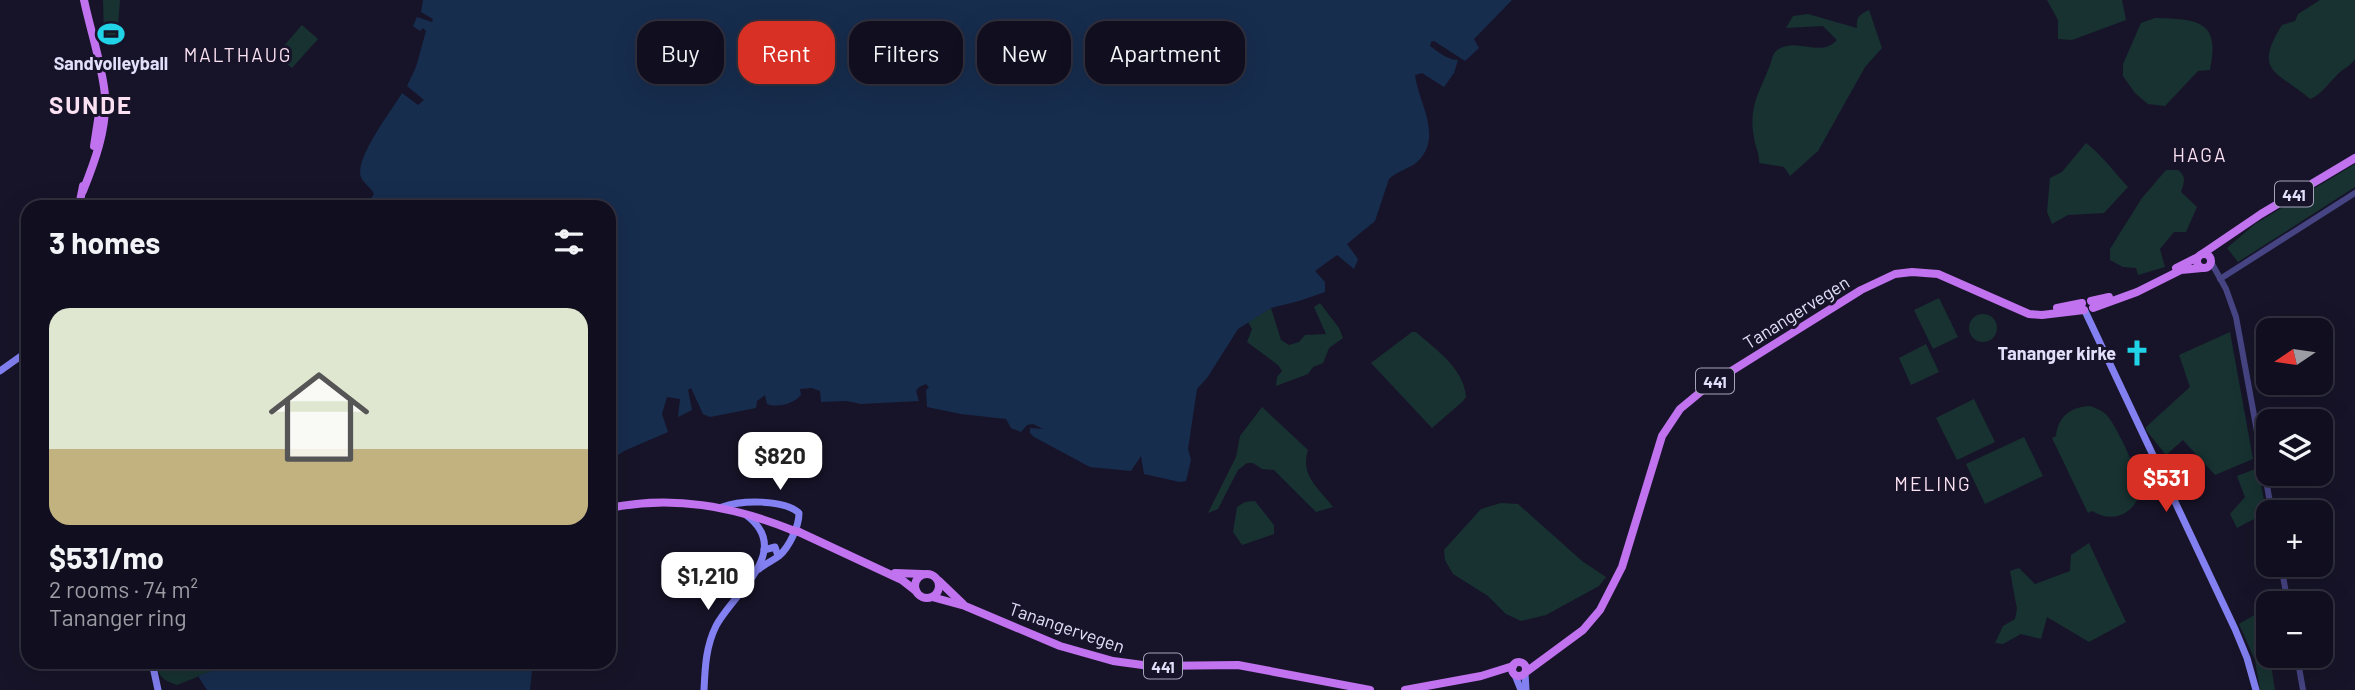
<!DOCTYPE html>
<meta charset="utf-8">
<style>
:root{--surface:#110f1f;--page:#1a1828;--text:#f1f3f6;--muted:#9c9ca4;--line:#302f3d;--accent:#d93025}
body{margin:0;font-family:Barlow,sans-serif;background:var(--page);color:var(--text);height:100vh;display:flex;flex-direction:column;font-size:26px;white-space:nowrap}
*{box-sizing:border-box;margin:0}
p{font-size:23px;color:var(--muted)}
.icon{flex:none;width:38px;height:38px;fill:none;stroke:currentColor;stroke-width:2;stroke-linecap:round;stroke-linejoin:round}
.map{position:relative;flex:1;overflow:hidden}
.sheet{position:absolute;left:21px;top:200px;width:595px;height:469px;display:flex;flex-direction:column;background:var(--surface);border-radius:21px;box-shadow:0 7px 28px #0002,0 0 0 2px var(--line)}
.sheet>*{flex:none}
.hud{position:absolute;left:637px;top:21px;width:665px;height:63px;display:flex;gap:14px}
.needle{width:46px;rotate:257deg}
.fabs{position:absolute;left:2256px;top:318px;display:grid;gap:14px}
.fabs a{display:grid;place-items:center;width:77px;height:77px;border-radius:14px;background:var(--surface);box-shadow:0 7px 28px #0002,0 0 0 2px var(--line);font-size:35px}
.price{position:absolute;translate:-50% -60px;padding:0 16px;border-radius:14px;background:#fff;color:#222;font-size:23px;line-height:46px;filter:drop-shadow(0 2px 4px #0008)}
.price::after{content:'';position:absolute;left:50%;top:42px;width:21px;height:16px;margin-left:-10px;background:inherit;clip-path:polygon(0 0,100% 0,50% 100%)}
.price.on{background:var(--accent);color:#fff}
ul{padding:0;list-style:none}
li{display:grid;align-content:center;gap:14px;height:371px;padding:0 28px}
li+li{border-top:2px solid var(--line)}
li span{display:grid;place-items:center;height:217px;border-radius:21px;color:#555}
li>.icon{margin-inline-start:auto}
span .icon{width:126px;height:126px;fill:#fffc;stroke-width:1}
li b{font-size:30px}
h2{display:flex;justify-content:space-between;align-items:center;height:84px;padding:0 28px;font-size:30px}
.pill{padding:0 24px;border-radius:21px;background:var(--surface);box-shadow:0 7px 28px #0002,0 0 0 2px var(--line);font-size:24px;line-height:63px}
.pill.on{background:var(--accent);color:#fff}
.map>svg:first-child{display:block}
</style>
<div class="map">
<svg width="2355" height="690" viewBox="0 0 2355 690">
<rect width="100%" height="100%" fill="#171429"/>
<!-- green -->
<g fill="#173231">
<path d="M103,0H120L117,39L104,38Z"/>
<path d="M2047,0H2122L2126,20L2072,40L2058,39V20Z"/>
<path d="M2320,0H2355V59C2350,67 2343,68 2337,75C2328,84 2322,94 2310,99C2278,71 2252,73 2282,25L2295,21L2298,14Z"/>
<path d="M1869,10L1882,48L1865,67L1818,151L1790,176L1784,167L1759,163C1760,154 1755,147 1754,137C1748,106 1760,92 1770,65C1772,60 1772,55 1776,51C1795,35 1820,59 1837,40L1823,26L1786,28L1793,16L1808,14L1857,28C1856,17 1859,15 1869,10Z"/>
<path d="M2155,18C2197,19 2221,20 2210,70L2198,71L2165,106L2148,104L2135,93L2123,76V64L2141,23Z"/>
<path d="M302,25L318,39L292,68L276,55Z"/>
<path d="M2086,143C2100,153 2115,173 2128,187L2104,213L2068,215L2052,224L2047,212L2050,178L2062,172Z"/>
<path d="M2355,164V187L2238,262L2227,248L2255,224Z"/>
<path d="M2166,170H2178C2187,177 2184,182 2181,192L2197,207L2186,232H2174L2160,249L2165,267L2138,275L2136,268L2123,267L2110,260V249L2142,198Z"/>
<path d="M1939,298L1958,337L1933,349L1914,310Z"/>
<path d="M1320,303L1339,328L1343,338L1329,348L1323,363L1313,367L1308,374L1276,386L1277,377L1282,371L1278,365L1247,342L1252,329L1248,322L1271,308L1281,340L1289,345L1299,342L1305,335L1326,334L1314,307Z"/>
<circle cx="1983" cy="328" r="14"/>
<path d="M1412,332H1416C1435,349 1464,368 1466,397L1462,402L1432,428L1371,363Z"/>
<path d="M2230,332L2253,459L2215,475L2183,440L2166,455L2146,430V427L2190,387L2179,355Z"/>
<path d="M1926,344L1939,372L1911,385L1899,358Z"/>
<path d="M1974,399L1995,442L1957,460L1936,418Z"/>
<path d="M2090,406C2098,409 2104,411 2109,418C2118,430 2142,478 2139,493C2138,502 2131,510 2123,514C2111,519 2103,517 2092,511L2088,513L2052,438L2056,436C2058,416 2071,407 2090,406Z"/>
<path d="M1262,407L1308,450C1300,476 1318,487 1333,507L1316,512L1274,470L1262,469L1253,463H1247L1238,470L1218,509L1208,513L1236,457L1240,436Z"/>
<path d="M2024,437L2043,476L1985,504L1966,464Z"/>
<path d="M2258,468L2268,522V544L2254,519L2237,528L2230,514L2245,497L2237,476Z"/>
<path d="M1255,501L1274,525V534L1242,545L1233,532L1237,507L1245,502Z"/>
<path d="M1501,503L1518,504L1582,561L1606,577L1599,586L1546,615L1521,621L1506,614L1488,596L1453,574L1445,560L1444,550L1481,509Z"/>
<path d="M2089,543L2126,622L2089,642L2047,617L2041,639L2021,634L2003,644L1995,643L2003,626L2015,619L2017,609L2010,571L2019,568L2035,584L2070,571L2071,555Z"/>
<path d="M2268,607V616L2258,621L2268,646L2275,690H2260L2255,660L2239,624Z"/>
<path d="M157,662H199L202,664L206,662H227L217,669L177,685C163,680 158,677 157,662Z"/>
</g>
<!-- water -->
<g fill="#172d4e">
<path d="M423,0H1512L1474,39L1479,48L1465,61L1434,41L1431,42L1430,46C1438,52 1448,60 1458,60L1454,73L1444,87L1422,73L1415,75C1418,102 1444,137 1417,162C1409,169 1397,171 1389,179L1375,221L1347,244L1358,259L1354,269L1337,255L1315,271L1325,282V292L1299,301L1271,308L1238,329L1207,378L1197,389L1188,449L1191,460L1186,481L1180,482L1144,474L1141,456L1131,471L1090,467L1034,437L1030,433V428L1043,429L1033,424L1027,425L1021,432L1011,428L1006,419L961,414L927,407L926,390L929,387L926,384L919,387L916,391L919,401L861,404L847,401L821,402L820,391L812,388L800,389L801,395C793,404 778,408 767,404L765,395L757,401L756,408L710,417L703,414L691,388L688,390L692,410L678,417L680,399L667,397L662,414L668,432L624,451L609,461V206H361L368,203L374,194C371,187 363,183 361,177C354,159 392,110 402,93L418,105L424,100L407,86L416,67L426,31L423,28L420,31L413,26L417,17L432,22L433,19L421,12Z"/>
<path d="M227,662H513L516,667L532,670L530,690H207L198,676L217,669Z"/>
</g>
<g fill="none" stroke-linecap="round" stroke-linejoin="round">
<!-- tertiary -->
<g stroke="#464483" stroke-width="6">
<path d="M2211,262L2226,289L2236,317L2272,513"/>
<path d="M2220,279L2355,193"/>
<path d="M2281,565L2288,604"/>
<path d="M2297,656L2303,690"/>
</g>
<!-- secondary -->
<g stroke="#8381f1" stroke-width="7">
<path d="M2085,311L2235,629L2247,658L2256,690"/>
<path d="M0,371L28,351"/>
<path d="M722,507C741,500 784,499 799,513C799,527 789,547 779,556C772,561 765,564 759,569"/>
<path d="M764,550L775,547L778,556"/>
<path d="M152,662L158,690"/>
<path d="M1525,673L1526,690"/>
<path d="M1515,675L1521,690"/>
<path d="M704,690C705,667 706,646 716,626C733,593 795,551 746,515"/>
</g>
<!-- primary -->
<g stroke="#c072ef" stroke-width="8">
<path d="M94,146L100,107"/>
<path d="M83,191C95,161 107,129 105,96C103,68 90,29 84,0"/>
<path d="M79,206L83,186"/>
<path d="M2202,254L2261,214L2355,158"/>
<circle cx="2204" cy="261" r="7"/>
<path d="M2176,268L2198,257"/>
<path d="M2091,301L2109,297"/>
<path d="M2057,308L2082,303"/>
<path d="M2093,308L2137,292L2181,270L2202,268"/>
<path d="M609,508C673,495 732,506 792,530"/>
<path d="M799,532L902,580L916,591"/>
<path d="M895,573L922,574"/>
<circle cx="927" cy="586" r="12"/>
<path d="M939,581L963,604"/>
<path d="M932,597L965,606L1060,646L1113,661L1150,666L1238,665L1370,690"/>
<circle cx="1519" cy="669" r="7"/>
<path d="M1526,672L1583,630L1600,610L1622,567L1662,436L1680,409L1709,385L1861,290L1895,274L1912,272L1938,274L2029,314L2042,315L2084,310"/>
<path d="M1405,690L1481,676L1513,666"/>
</g>
<!-- primary-bridge -->
<path stroke="#c072ef" stroke-width="8" d="M792,530L799,532"/>
</g>
<!-- icons -->
<defs>
<g id="stadium-bare" transform="scale(2.1)"><path d="M0-5a6.5 5 0 1 0 0 10a6.5 5 0 1 0 0-10ZM-3.5-1.8h7v3.6h-7Z" fill="#21d3e6" stroke="#171429" stroke-width="2.5" paint-order="stroke"/></g>
<g id="church-bare" transform="scale(2.1)"><path d="M-1.2-6h2.4v3.5h3.3v2.4h-3.3V6h-2.4V-.1h-3.3v-2.4h3.3Z" fill="#21d3e6" stroke="#171429" stroke-width="2.5" paint-order="stroke"/></g>
</defs>
<g fill-rule="evenodd">
<use href="#stadium-bare" x="111" y="34"/>
<use href="#church-bare" x="2137" y="353"/>
</g>
<g text-anchor="middle" dominant-baseline="central" stroke-width="6" stroke-linejoin="round" paint-order="stroke">
<!-- shield labels -->
<g fill="#171429" stroke="#a5a2bc" stroke-width="2">
<rect x="2275" y="181.5" width="38" height="25" rx="5"/>
<rect x="1696" y="368.5" width="38" height="25" rx="5"/>
<rect x="1144" y="653.5" width="38" height="25" rx="5"/>
</g>
<g font-size="16" font-weight="bold" fill="#e2dffb">
<text x="2294" y="194">441</text>
<text x="1715" y="381">441</text>
<text x="1163" y="666">441</text>
</g>
<!-- poi labels -->
<g font-size="18" font-weight="bold" fill="#e2dffb" stroke="#171429">
<text x="111" y="63">Sandvolleyball</text>
<text x="2116" y="353" text-anchor="end">Tananger kirke</text>
</g>
<!-- street labels -->
<g font-size="18" fill="#e2dffb" stroke="#171429">
<text transform="translate(1796 312) rotate(-32)">Tanangervegen</text>
<text transform="translate(1067 627) rotate(19)">Tanangervegen</text>
</g>
<!-- neighbourhood labels -->
<g font-size="19" letter-spacing="2" fill="#fce1f2" stroke="#171429">
<text x="238" y="54">MALTHAUG</text>
<text x="2200" y="154">HAGA</text>
<text x="1933" y="483">MELING</text>
</g>
<!-- district labels -->
<g font-size="24" font-weight="bold" letter-spacing="2" fill="#fce1f2" stroke="#171429">
<text x="91" y="104">SUNDE</text>
</g>
</g>
</svg>
<div class="fabs">
<a><svg class="needle" viewBox="-14 -14 28 28"><path d="M0-13l5 13h-10z" fill="#e53935"/><path d="M0 13l5-13h-10z" fill="#9c9ca4"/></svg></a>
<a><svg class="icon" aria-label="layers" viewBox="0 0 24 24"><path d="M12 4l9 5-9 5-9-5zM3 14l9 5 9-5"/></svg></a>
<a>+</a>
<a>−</a>
</div>
<b class="price" style="left:780px;top:492px">$820</b>
<b class="price on" style="left:2166px;top:514px">$531</b>
<b class="price" style="left:708px;top:612px">$1,210</b>
<div class="hud">
<a class="pill">Buy</a>
<a class="pill on">Rent</a>
<a class="pill">Filters</a>
<a class="pill">New</a>
<a class="pill">Apartment</a>
</div>
<section class="sheet">
<h2>3 homes<svg class="icon" aria-label="filters" viewBox="0 0 24 24"><path d="M4 7h16M4 17h16"/><circle cx="9" cy="7" r="2"/><circle cx="15" cy="17" r="2"/></svg></h2>
<ul>
<li><span style="background:linear-gradient(#dfe7d0 65%,#c2b280 0)"><svg class="icon" aria-label="home" viewBox="0 0 24 24"><path d="M3 11l9-7 9 7M6 9v11h12V9"/></svg></span><div><b>$531/mo</b><p>2 rooms · 74 m²</p><p>Tananger ring</p></div></li>
</ul>
</section>
</div>
